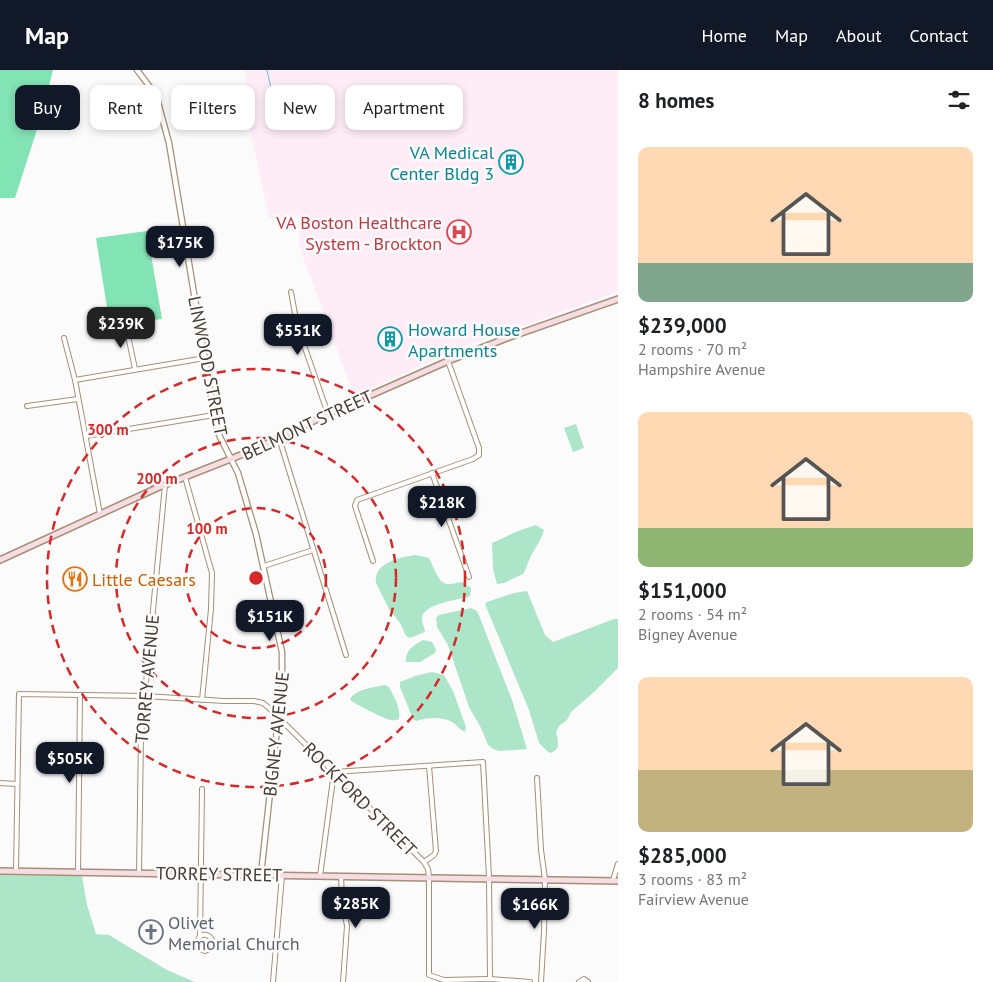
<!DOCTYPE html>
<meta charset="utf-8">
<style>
:root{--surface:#fff;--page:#f6f6f6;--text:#202124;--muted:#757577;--accent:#111827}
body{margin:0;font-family:"PT Sans",sans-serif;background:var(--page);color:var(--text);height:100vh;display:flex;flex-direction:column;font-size:19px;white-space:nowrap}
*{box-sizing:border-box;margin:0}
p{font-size:16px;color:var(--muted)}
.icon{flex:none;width:28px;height:28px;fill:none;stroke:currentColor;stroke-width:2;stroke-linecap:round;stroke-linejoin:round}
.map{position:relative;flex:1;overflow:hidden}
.panel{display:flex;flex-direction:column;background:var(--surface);width:375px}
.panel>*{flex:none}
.top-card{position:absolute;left:15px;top:15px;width:475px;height:45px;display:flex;gap:10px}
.price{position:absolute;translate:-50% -42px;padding:0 11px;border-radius:10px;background:var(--accent);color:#fff;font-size:16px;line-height:32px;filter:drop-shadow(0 1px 2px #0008)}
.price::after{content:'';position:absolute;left:50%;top:30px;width:15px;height:11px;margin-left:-8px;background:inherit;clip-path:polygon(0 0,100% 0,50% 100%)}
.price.current{background:#222;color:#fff}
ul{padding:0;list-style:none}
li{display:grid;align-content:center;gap:10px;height:265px;padding:0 20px}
li span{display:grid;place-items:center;height:155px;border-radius:10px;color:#555}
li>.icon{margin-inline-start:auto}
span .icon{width:90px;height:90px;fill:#fffc;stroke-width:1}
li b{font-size:21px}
h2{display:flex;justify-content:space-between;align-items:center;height:60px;padding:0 20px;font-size:21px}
.pill{padding:0 18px;border-radius:10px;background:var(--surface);box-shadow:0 2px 8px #0003;font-size:18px;line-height:45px}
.pill.current{background:var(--accent);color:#fff}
header{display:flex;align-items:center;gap:30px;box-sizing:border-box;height:70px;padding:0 25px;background:var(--accent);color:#fff}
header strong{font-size:24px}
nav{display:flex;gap:28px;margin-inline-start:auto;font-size:18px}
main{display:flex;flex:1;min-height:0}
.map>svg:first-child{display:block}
</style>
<header>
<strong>Map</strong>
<nav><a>Home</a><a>Map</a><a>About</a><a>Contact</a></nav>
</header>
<main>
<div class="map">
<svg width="618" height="912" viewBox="0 0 618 912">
<rect width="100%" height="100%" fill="#fbfbfb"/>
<!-- medical -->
<path fill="#feecf6" d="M245,0H618V222L457,279L354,326L299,176L300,146L269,148L249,55Z"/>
<!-- green -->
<g fill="#ace5c7">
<path d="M576,354L584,378L573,382L564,358Z"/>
<path d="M536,455L544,460C541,472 532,481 528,493C526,497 526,500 523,504L504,513L497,514L493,499L492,473L518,461Z"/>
<path d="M416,485L429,488C433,495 438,513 447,514C452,515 458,512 463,512L471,518L470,526L468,527C457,530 420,534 422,550C422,554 425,558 425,562L410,568L406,566L400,553L389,539L376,513C373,493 400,487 416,485Z"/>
<path d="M527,521L545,565L553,572L614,549H618V598L594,622L571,642L567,650L559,656L556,662C558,670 561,679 551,683L548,682L539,673L529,640L485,534L487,532L514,523Z"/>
<path d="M471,538L477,541L480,548L512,630L527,679L500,681L493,679L488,675L481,658L469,637L448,575L437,557L436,548L439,545Z"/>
<path d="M423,570L432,572L436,579L435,583L420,592H406C405,580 414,575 423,570Z"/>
<path d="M432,602L444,605L453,621L466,657L465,662C460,660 457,655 452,652C440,646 428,648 416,651L413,649L400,617V612L415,606Z"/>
<path d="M384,615L388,616C394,625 401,639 399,649C396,650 395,651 391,650C386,650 354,633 350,630C354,619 373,618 384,615Z"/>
<path d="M0,805L82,806L87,835L96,864L109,865L167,900L195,912H0Z"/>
</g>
<!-- forest -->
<g fill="#82e3b4">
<path d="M0,0H53L42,44L15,128H0Z"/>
<path d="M147,161L162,249L110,256L96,168Z"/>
</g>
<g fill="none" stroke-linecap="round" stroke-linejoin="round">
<!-- stream -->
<path stroke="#6ab6f2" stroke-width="1" d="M267,0L278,50"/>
<!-- minor casing -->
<g stroke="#a58f76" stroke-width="6">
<g id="minor">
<path d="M291,222L297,255L328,344"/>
<path d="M126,256L135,299"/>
<path d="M64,268L75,310L100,444"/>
<path d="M75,310L205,288"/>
<path d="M27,336L78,329"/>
<path d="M86,366L214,345"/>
<path d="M279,368L346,585"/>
<path d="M432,403L469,507"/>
<path d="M185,407L212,503L211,539L202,630"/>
<path d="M373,491L355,436L357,430L473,389L479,385V378L448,291"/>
<path d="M264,496L313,480"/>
<path d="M537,708L541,780L545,809L544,861L541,912"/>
<path d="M0,713L17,714"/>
<path d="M424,792L434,785L436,781L429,696"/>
<path d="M16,801L19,624L145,626L224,631H254L263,633L269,638L424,792L428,799L429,807V905L444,910L490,909L530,912"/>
<path d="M78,802L80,625"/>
<path d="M139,803L141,665L165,415"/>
<path d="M320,806L334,702L483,692L489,807L490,909"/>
<path d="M341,806L342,829L347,856L343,912"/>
<path d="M613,810L618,794"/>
<path d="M200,866C206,863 211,866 213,872L209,879L205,881L200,879L197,872L200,866L202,719"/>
<path d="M273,912L282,805"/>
<path d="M579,912L584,909L588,912"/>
</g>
</g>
<!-- tertiary casing -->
<g stroke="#a58f76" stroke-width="7">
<path id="tertiary" d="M137,0L156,25L169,73L216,356L220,367L238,403L256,464L282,582V614L261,804"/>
</g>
<!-- secondary casing -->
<g stroke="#a58f76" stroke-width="8">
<g id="secondary">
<path d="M0,490L157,418L256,379L328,344L448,291L507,268L618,229"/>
<path d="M0,801L618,811"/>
</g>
</g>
<!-- minor -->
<use href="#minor" stroke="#fff" stroke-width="4"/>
<!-- tertiary -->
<use href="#tertiary" stroke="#fff" stroke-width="4.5"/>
<!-- secondary -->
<use href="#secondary" stroke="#f6dce3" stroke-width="5"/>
</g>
<!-- distance rings -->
<g fill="none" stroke="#d62828" stroke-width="2.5" stroke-dasharray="9 6">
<circle cx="256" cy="508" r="70"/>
<circle cx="256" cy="508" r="140"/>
<circle cx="256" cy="508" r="209"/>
</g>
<!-- icons -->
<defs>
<g id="building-ring" transform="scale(1.25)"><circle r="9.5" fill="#fbfbfb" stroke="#0f9aa8" stroke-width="1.5"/><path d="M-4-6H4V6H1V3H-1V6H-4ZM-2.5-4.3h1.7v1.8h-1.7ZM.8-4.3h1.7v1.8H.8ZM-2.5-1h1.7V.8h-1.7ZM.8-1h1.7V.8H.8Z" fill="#0f9aa8"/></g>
<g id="hospital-ring" transform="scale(1.25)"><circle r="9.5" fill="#fbfbfb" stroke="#e0444e" stroke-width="1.5"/><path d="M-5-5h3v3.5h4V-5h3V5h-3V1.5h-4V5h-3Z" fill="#e0444e"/></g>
<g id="restaurant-ring" transform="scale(1.25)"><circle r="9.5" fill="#fbfbfb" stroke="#e8710a" stroke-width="1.5"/><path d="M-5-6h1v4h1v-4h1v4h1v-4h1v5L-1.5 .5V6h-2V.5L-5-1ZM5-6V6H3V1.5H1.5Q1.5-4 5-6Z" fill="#e8710a"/></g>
<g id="church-ring" transform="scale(1.25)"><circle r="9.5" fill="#fbfbfb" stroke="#6b7280" stroke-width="1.5"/><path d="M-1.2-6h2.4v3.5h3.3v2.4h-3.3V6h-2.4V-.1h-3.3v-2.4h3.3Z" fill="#6b7280"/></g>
</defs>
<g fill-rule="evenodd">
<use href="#building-ring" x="511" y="92"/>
<use href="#hospital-ring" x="459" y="162"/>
<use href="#building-ring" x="390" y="269"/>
<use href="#restaurant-ring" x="75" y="509"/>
<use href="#church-ring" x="151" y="862"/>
</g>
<g text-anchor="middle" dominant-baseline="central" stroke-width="5" stroke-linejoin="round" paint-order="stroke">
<!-- culture labels -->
<g font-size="18" fill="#0d838f" stroke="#fbfbfb" text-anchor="end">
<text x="494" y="82">VA Medical<tspan x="494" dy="21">Center Bldg 3</tspan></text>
<text x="408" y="259" text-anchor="start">Howard House<tspan x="408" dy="21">Apartments</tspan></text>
</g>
<!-- health labels -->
<g font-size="18" fill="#be3a42" stroke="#fbfbfb" text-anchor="end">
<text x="442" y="152">VA Boston Healthcare<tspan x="442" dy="21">System - Brockton</tspan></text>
</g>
<!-- street labels -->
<g font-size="18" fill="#453b30" stroke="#fbfbfb">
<text transform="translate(208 296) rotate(79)">LINWOOD STREET</text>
<text transform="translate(307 355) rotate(-25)">BELMONT STREET</text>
<text transform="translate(147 609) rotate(-85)">TORREY AVENUE</text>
<text transform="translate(276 664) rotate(-84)">BIGNEY AVENUE</text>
<text transform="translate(360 729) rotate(45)">ROCKFORD STREET</text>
<text transform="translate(219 804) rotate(1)">TORREY STREET</text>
</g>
<!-- food labels -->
<g font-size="18" fill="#c56008" stroke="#fbfbfb" text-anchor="start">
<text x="92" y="509">Little Caesars</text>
</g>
<!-- worship labels -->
<g font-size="18" fill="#5b616d" stroke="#fbfbfb" text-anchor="start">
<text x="168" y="852">Olivet<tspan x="168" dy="21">Memorial Church</tspan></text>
</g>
</g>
<circle cx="256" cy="508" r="8" fill="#d62828" stroke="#fbfbfb" stroke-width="2.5"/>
<g font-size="15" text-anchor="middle" font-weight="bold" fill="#d62828" stroke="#fbfbfb" stroke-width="5" stroke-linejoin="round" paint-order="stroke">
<text x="108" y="365">300 m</text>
<text x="157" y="414">200 m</text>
<text x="207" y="464">100 m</text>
</g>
</svg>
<b class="price" style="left:180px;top:198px">$175K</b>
<b class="price current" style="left:121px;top:279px">$239K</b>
<b class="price" style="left:298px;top:286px">$551K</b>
<b class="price" style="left:442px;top:458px">$218K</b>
<b class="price" style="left:270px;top:572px">$151K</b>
<b class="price" style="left:70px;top:714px">$505K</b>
<b class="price" style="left:356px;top:859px">$285K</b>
<b class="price" style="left:535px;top:860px">$166K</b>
<div class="top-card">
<a class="pill current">Buy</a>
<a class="pill">Rent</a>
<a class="pill">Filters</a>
<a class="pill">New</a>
<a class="pill">Apartment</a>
</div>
</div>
<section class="panel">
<h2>8 homes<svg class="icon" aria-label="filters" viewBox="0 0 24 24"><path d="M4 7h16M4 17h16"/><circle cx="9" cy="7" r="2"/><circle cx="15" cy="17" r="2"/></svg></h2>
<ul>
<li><span style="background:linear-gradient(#ffd9b3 75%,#7fa58c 0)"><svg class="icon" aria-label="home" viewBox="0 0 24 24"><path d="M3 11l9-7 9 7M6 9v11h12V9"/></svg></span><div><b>$239,000</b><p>2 rooms · 70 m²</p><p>Hampshire Avenue</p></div></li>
<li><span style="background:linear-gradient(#ffd9b3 75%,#8fb573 0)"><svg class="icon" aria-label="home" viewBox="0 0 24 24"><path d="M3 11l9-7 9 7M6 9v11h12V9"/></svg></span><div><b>$151,000</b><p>2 rooms · 54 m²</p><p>Bigney Avenue</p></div></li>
<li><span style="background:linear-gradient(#ffd9b3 60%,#c2b280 0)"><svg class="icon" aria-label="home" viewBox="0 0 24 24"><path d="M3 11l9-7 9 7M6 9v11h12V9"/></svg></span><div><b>$285,000</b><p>3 rooms · 83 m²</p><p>Fairview Avenue</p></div></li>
</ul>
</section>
</main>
